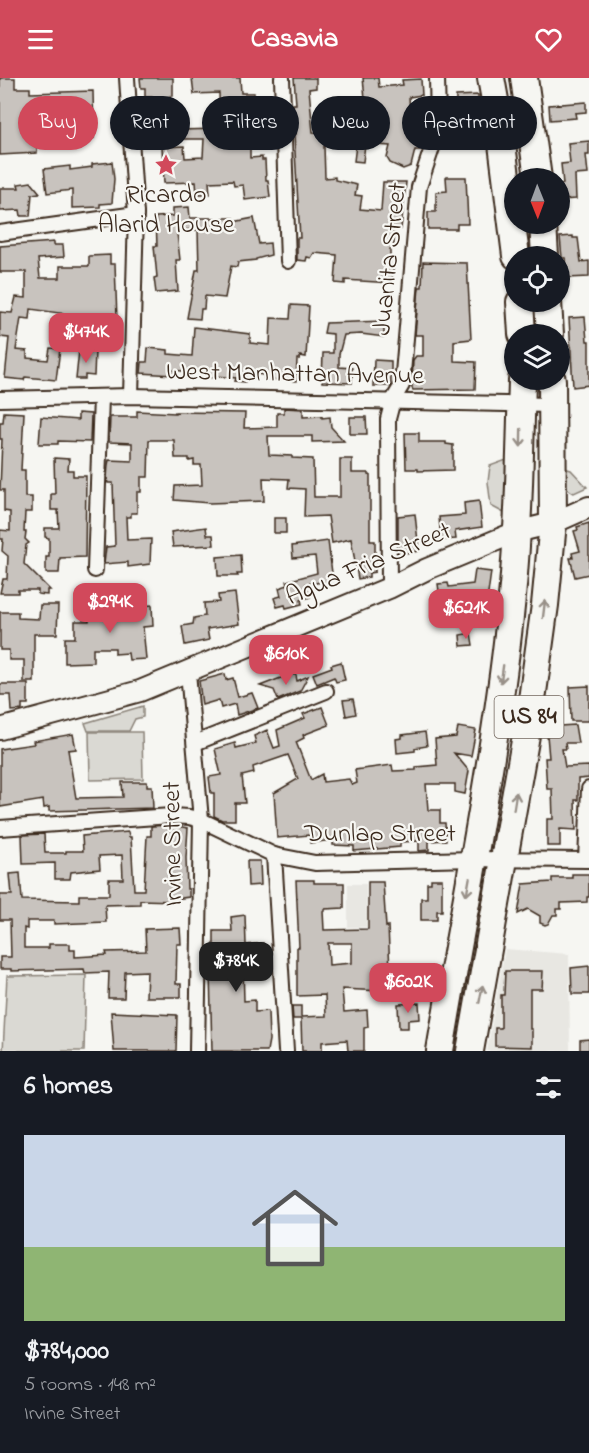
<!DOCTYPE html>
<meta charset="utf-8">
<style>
:root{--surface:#171b24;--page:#20242c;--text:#f1f3f6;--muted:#9ea1a6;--accent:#d1495b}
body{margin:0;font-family:"Indie Flower",sans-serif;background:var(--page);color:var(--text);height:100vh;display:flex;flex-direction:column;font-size:22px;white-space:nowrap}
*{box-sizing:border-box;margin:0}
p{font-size:20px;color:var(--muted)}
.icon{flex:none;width:33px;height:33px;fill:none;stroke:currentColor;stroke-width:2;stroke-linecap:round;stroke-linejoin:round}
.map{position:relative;height:973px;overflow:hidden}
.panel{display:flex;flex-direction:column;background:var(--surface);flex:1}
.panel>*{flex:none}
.top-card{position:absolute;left:18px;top:18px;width:554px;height:54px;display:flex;gap:12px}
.needle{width:39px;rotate:179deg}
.controls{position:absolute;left:504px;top:90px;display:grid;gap:12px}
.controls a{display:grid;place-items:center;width:66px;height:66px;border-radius:50%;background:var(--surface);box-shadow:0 2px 4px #0004;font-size:30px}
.price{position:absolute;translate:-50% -51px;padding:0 14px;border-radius:12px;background:var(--accent);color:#fff;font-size:20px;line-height:39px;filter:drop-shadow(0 2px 3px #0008)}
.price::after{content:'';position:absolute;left:50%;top:36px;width:18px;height:14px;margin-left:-9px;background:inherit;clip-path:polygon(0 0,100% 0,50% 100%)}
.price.active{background:#222;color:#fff}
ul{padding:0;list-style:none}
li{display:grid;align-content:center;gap:12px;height:318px;padding:0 24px}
li span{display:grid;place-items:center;height:186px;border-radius:0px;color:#555}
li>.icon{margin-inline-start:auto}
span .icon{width:108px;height:108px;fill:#fffc;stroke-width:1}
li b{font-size:26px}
h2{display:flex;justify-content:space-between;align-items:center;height:72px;padding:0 24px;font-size:26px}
.pill{padding:0 21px;border-radius:27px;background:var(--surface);box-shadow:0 2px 4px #0004;font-size:21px;line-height:54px}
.pill.active{background:var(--accent);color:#fff}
header{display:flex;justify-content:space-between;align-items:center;height:78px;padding:0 24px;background:var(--accent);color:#fff;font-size:27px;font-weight:800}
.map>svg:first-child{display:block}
</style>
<header><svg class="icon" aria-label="menu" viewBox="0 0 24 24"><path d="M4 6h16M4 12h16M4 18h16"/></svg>Casavia<svg class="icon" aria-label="heart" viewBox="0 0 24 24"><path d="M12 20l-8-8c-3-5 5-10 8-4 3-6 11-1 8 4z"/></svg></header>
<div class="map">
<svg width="589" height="973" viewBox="0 0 589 973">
<rect width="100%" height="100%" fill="#f6f6f2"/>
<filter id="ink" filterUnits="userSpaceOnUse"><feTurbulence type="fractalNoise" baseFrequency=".0167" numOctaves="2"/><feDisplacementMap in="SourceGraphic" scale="12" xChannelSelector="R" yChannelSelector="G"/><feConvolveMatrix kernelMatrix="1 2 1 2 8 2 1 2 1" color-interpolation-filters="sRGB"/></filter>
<g filter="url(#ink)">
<!-- built -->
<g fill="#e8e7e2">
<path d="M348,806H366L367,849H348Z"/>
<path d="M505,871L569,876L570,973H487Z"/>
</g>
<!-- green -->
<g fill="#dad9d3" stroke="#8a8278" stroke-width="1.5">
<path d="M509,381L507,432L504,435L491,428L488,404L490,388Z"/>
<path d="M564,390L571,392L587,409L574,415C562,409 564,402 564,390Z"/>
<path d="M143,628V639L135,641L129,653H88L85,645Z"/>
<path d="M89,654H142L143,701L90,702Z"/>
<path d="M86,897L84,973H3L7,898Z"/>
</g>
<!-- building -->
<g fill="#c8c3be" stroke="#3b2a1e" stroke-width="1.5" fill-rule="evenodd">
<path d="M0,0H15V10H30V15L93,13L94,60L37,62V75L0,77Z"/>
<path d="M140,0H173V18H170L172,39L153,41L152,19H145V10H141Z"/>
<path d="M192,0H240L241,15H254V22L268,21L269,38L233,39L234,68L250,69V80L262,79V82H265L266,102H268L270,119L245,122L243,107L234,108L233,103L209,104L210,116H197L196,104L164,105L162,69L184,68L185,80L203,79L204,61H178V52L220,51L219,15L194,16Z"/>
<path d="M294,0H316V10L309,11L313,54L333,55H347L346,42L367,41L363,0H378L379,9L403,7L402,2L421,1L422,17L409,19L411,50L422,51L420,72H415L411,88L403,91L390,85L387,80L390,68L365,66L363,84L354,83L356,67L324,68L325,100L335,99V102L357,107L355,117L362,118L360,131L381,133L383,104H406L401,151H394V171H390V189H393L392,205L345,202V206L335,205L337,177L314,175L311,180L307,179L306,183L297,182V160H300L294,56H296L293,26H296Z"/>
<path d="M478,17V37L482,36L484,48H476V60H472V66H455L456,18Z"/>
<path d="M586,24V34L575,35L576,40L550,42L549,27Z"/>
<path d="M589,63V77H586L588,96L575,97L576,121L560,122V107L563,106L561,86L570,85L568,65Z"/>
<path d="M112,84L114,101L112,125L100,126V129L72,130V112L47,115L44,91L70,88V92L92,89V86Z"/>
<path d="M446,99H466L468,146H457V151H428V134H436V114L447,113Z"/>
<path d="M31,104L40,115L32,116L30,138H21L20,132L0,133V110H19L18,106Z"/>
<path d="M189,129L190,140H233V144L254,140L259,166L270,165L271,177L256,181V182L238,184L237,189L231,188L225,220L205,218L204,231H201L200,241L187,240L196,192H199L198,152H179V155H177L180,182H176L178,213L156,215L154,200L157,199L154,168H157L156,139L173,138V130Z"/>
<path d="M573,158V160H578L581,184L589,183V199L567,200L565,180H562L560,159Z"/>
<path d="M54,164V167H63L64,179L38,181L40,200H60V188H89V178L110,177V186H115L117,241H92V243L66,239L67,236L31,231L30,241L21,240L16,272L27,273V280L48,282L50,270L60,271L56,302L25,299L24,302L5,300L9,260L0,259V234L12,235L16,219L26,220V194H0V168Z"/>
<path d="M423,184L467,185L471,261L454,263V283L476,284L475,311L413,312L412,310L413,282L416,278H423V257H415L419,209H422Z"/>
<path d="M291,227L309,228L306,279L300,278V281H297L296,303L264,301V297L246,295L245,304L235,303L236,300L216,298V300L201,299V295L173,292V297L141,295L142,284H147L148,270L168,272V276L192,278L194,249L250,256V265L270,267L271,240L290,241Z"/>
<path d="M585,239L587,263H589V307L573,309L569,240Z"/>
<path d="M384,243V259L361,256L344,257L339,276V289L352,290V305L322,304L323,275H333V256L324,255L326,245Z"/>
<path d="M79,272L95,273L94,298L85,297V301H76Z"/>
<path d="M374,282L391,283V308H373Z"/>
<path d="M284,330L303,331V339L322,338V340L330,339L331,349L344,363L312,364V358H268L269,377L292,378V380L313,381L314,419H340V381H352V395H368V397H370V463H375V494L369,495V499L358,501L351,461L332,465L328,438L304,439L305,411L288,410L289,401L263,400L264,423L210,425L174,422L175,408L202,407L201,387H194V382L189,383V380H175L174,362H149L148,399H141V414H137V435H131V439H126L127,462L151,461L150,486L128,489V484L104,486L106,469L115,468L113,405H108L107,401L108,387L109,382L132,383V365L109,364L110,339H137V333L175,335V334L245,335L244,350L277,349V335H284Z"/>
<path d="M4,334L24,335L21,392H25V419H32V434H25L24,454H26L25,461L29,465L26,467L24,486L50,512H47V517L38,516V512H18V515H0L3,501H7L8,478L2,473L3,461H0V452L10,453V434L4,433V412H0L2,361H0V344H3Z"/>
<path d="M78,335L91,336L90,364L58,363V366H39L41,339L78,342Z"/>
<path d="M350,339H366L367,356H350Z"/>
<path d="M405,355H419V364H446V366L453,367V392L418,393V391H406Z"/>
<path d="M54,380L69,381L68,392H73V398H86L85,479L60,480L59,495H46V479H49V460L45,459V450H59L58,432H51V416H55Z"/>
<path d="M479,423L482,449L455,453L456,461L441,462L439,439L465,437L464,425Z"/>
<path d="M415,436L419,473L398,476V438Z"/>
<rect x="274" y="440" width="12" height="15"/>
<path d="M589,445V496L575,499L570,480H573L572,475L580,473L574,453L578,452L577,449Z"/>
<path d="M206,449L207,457H213L214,467L173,469L171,454Z"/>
<path d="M328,463L333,503L306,506L310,519L301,522L302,526L286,530L285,527L277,529L274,520L281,518L279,510L288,507L287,503L317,495L315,478L293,480L292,468Z"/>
<path d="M241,477L242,496H237L238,498H218L217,479Z"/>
<path d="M475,492L491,494L486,530L457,526V524L441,527L438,506L448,505L449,509L473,506Z"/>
<path d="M235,515L239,546L207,551L209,562L185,567L182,548L193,546L194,540L205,538L204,525L219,524L218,517Z"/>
<path d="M40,527H58L57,556H34V604H24V582H9V572H0V534H18V540L39,541Z"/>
<path d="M152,527L153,548L143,549L146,581L129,582L128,575L115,576V570H93V584L65,585V560H75V543H89V533Z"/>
<path d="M471,555L473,567L461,568L460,557Z"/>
<path d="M341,584L345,602L336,604L334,599L317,606L313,596L332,589L331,587Z"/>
<path d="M225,596L226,602L233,600L238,619L252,615L258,630L237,637L235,626L221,630L219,622L202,627L199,603Z"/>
<path d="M291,596L296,597L297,603L308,598L300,613L278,622L274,612L260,608Z"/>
<path d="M0,606H28V626H22V632L12,633L11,617H0Z"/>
<path d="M589,608V643H571L570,609Z"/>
<path d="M353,621L356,636L346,638L343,622Z"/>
<path d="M322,629L329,647L303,657L304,660L296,664L311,702L322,696L323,704L349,701L352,707L357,705L355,692L392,687L393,693L416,692V689L437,687L435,661L456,659L458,649L476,652L471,678L454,675L469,693L465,716L455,714V706H426L428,732H440V745H445L446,762L429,763V772L419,773V763L400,764V769L354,773V768L333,767V762L310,765L309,757L277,760L274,715L298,701L288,677L253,689L254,695L242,698L245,725H235V742H222L214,738V715H211L209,699L221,697L215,671L235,665L236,670L256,665L254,658L267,652L274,670L280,668L277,652L305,640L303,636Z"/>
<path d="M575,647L578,665H565L566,671H562L565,689L589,688V700L578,701V722H575L576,752L560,751V768H547V741H553L552,711H547L545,680H549L547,657L561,656L560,648Z"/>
<path d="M425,654L427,668L415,670V673L397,675L396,661L402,660V657Z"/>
<path d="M73,656L76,671L68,672L76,720L123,719L122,704H147V708H152L153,730L49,733V729L44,730L43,722L0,729V671L34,666L33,663Z"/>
<path d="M171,747L188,750L186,780L187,811H189V819L175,821V823L140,822V826L105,827L106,844L54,846V843H27V851L24,850V870H49V866H70V872H75V879L107,877L106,874L146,873L145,851L180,850L181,866H177L176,906H181V919H146L147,893L125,894L124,920H108L109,894L85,895L84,891L11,893V891H0V879H11L10,842H0V817H12L10,796L20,795L22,822L79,823V817H109V801H123L122,777L99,778L100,791L71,794L70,801H55V785L23,786L22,757L44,756L45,775H66V773H83L82,758L128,754L129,759H131L134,812H144L147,758H151V748Z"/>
<path d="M247,783H260L261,807L248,808Z"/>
<path d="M572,796H589V819H587V824L561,825V831H557V837H553L548,846L545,847L540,845V838L528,831L518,836L523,806L552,804V800H572Z"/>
<path d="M431,801H442V833H437V842H421V820H427V805H431Z"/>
<path d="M296,802H314V805H344V830L325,831V833H323L324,852L368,851V804H383L386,849L388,848L390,893L394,919L381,920V913L342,911L344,934L367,932L368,949L364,950V973H348L347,962L322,964V973H302L301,941H293L292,928H301V939L326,938L325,917L297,918V869H299ZM328,865H352V885L329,887Z"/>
<path d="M245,837L246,867L263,865V889H243L244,923L255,922V934L268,933L269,962L267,973H212L210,893L214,892V853H232L231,839Z"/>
<path d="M589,888V916H572L571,890Z"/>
<path d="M505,893H543L542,911H530V951H532V969L495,968V950H501V917H504Z"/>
<path d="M419,925L420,941L408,942V950H399L398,926Z"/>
<path d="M111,934L177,937L176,973H114Z"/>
<path d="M589,961V972H580V962Z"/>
</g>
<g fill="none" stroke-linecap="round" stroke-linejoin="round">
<!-- street casing -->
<g stroke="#3b2a1e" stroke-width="18">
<g id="street">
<path d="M127,0L136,136L131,318"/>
<path d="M282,0L288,183"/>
<path d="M0,155L136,136"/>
<path d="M0,321L131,318L553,327"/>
<path d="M95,492L101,319"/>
<path d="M389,510L388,341L393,322L402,307L419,109L434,64L438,43L437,0"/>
<path d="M188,594L201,742L197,973"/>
<path d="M195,665L326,613"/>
<path d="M0,750L171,738L189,739L201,742L274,777L315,785L473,781L589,782"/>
<path d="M274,777L286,973"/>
<path d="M586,782L589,711"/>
</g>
</g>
<!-- secondary casing -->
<g stroke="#3b2a1e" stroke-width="24">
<path id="secondary" d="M0,651L140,613L389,510L427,491L516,454L553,445L589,429"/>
</g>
<!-- highway casing -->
<g stroke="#3b2a1e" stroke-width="30">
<g id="highway">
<path d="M491,0L500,50L516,178"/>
<path d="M524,0L538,100"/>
<path d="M543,146L545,178"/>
<path d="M520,224L522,256"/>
<path d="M548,224L550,256"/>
<path d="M440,973C465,822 497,672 512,519C519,447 520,374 522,302"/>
<path d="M470,973L531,629L545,527L553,445L552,302"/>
</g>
</g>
<!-- street -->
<use href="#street" stroke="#f6f6f2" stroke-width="14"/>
<!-- secondary -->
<use href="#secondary" stroke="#f6f6f2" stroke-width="20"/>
<!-- highway -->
<use href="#highway" stroke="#f6f6f2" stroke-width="26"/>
</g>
<!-- one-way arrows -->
<defs><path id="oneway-shaft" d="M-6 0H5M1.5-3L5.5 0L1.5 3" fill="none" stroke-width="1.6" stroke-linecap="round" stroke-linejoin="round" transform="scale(1.5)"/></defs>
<g stroke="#989088">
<use href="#oneway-shaft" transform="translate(521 360) rotate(91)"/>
<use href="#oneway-shaft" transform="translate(544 531) rotate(-83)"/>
<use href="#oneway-shaft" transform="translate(502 596) rotate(98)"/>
<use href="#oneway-shaft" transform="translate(515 723) rotate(-81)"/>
<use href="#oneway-shaft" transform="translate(468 809) rotate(100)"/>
<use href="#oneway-shaft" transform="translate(481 916) rotate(-79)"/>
</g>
</g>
<!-- icons -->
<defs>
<g id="sight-bare" transform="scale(1.8)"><path d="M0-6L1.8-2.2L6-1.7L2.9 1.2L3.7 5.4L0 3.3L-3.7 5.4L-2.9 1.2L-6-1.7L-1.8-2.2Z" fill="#d1495b" stroke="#f6f6f2" stroke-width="2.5" paint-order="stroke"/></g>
</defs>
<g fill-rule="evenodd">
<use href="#sight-bare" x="166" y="87"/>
</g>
<g text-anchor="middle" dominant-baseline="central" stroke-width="4.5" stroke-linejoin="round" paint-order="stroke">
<!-- shield labels -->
<rect fill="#f6f6f2" stroke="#73675e" stroke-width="1.5" x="494.5" y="618" width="69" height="42" rx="4.5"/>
<g font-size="24" font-weight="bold" fill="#3b2a1e">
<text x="529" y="639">US 84</text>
</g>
<!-- poi labels -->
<g font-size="26" fill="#3b2a1e" stroke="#f6f6f2">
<text x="166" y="118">Ricardo<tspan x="166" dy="30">Alarid House</tspan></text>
</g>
<!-- street labels -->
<g font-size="26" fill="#3b2a1e" stroke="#f6f6f2">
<text transform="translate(391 181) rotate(-84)">Juanita Street</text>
<text transform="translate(295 297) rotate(1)">West Manhattan Avenue</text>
<text transform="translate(369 487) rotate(-23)">Agua Fria Street</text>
<text x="380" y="757">Dunlap Street</text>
<text transform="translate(174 766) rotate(-91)">Irvine Street</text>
</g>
</g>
</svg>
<div class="controls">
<a><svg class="needle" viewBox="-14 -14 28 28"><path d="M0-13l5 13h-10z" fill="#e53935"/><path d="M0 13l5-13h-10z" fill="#9ea1a6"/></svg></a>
<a><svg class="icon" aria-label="locate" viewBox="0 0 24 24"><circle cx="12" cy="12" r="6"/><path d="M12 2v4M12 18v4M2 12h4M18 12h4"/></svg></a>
<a><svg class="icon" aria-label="layers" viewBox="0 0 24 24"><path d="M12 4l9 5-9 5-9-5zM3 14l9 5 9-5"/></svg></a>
</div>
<b class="price" style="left:86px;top:286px">$474K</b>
<b class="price" style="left:110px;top:556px">$294K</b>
<b class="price" style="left:466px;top:562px">$621K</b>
<b class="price" style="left:286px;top:608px">$610K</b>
<b class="price active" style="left:236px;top:915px">$784K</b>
<b class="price" style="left:408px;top:936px">$602K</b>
<div class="top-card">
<a class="pill active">Buy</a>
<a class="pill">Rent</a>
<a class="pill">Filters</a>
<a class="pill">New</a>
<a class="pill">Apartment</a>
</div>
</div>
<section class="panel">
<h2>6 homes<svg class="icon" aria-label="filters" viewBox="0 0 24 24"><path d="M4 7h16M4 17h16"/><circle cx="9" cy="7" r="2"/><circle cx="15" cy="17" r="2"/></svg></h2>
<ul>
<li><span style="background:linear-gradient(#c9d6e8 60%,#8fb573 0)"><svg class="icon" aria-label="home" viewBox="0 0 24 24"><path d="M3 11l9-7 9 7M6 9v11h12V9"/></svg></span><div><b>$784,000</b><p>5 rooms · 148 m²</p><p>Irvine Street</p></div></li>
</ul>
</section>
